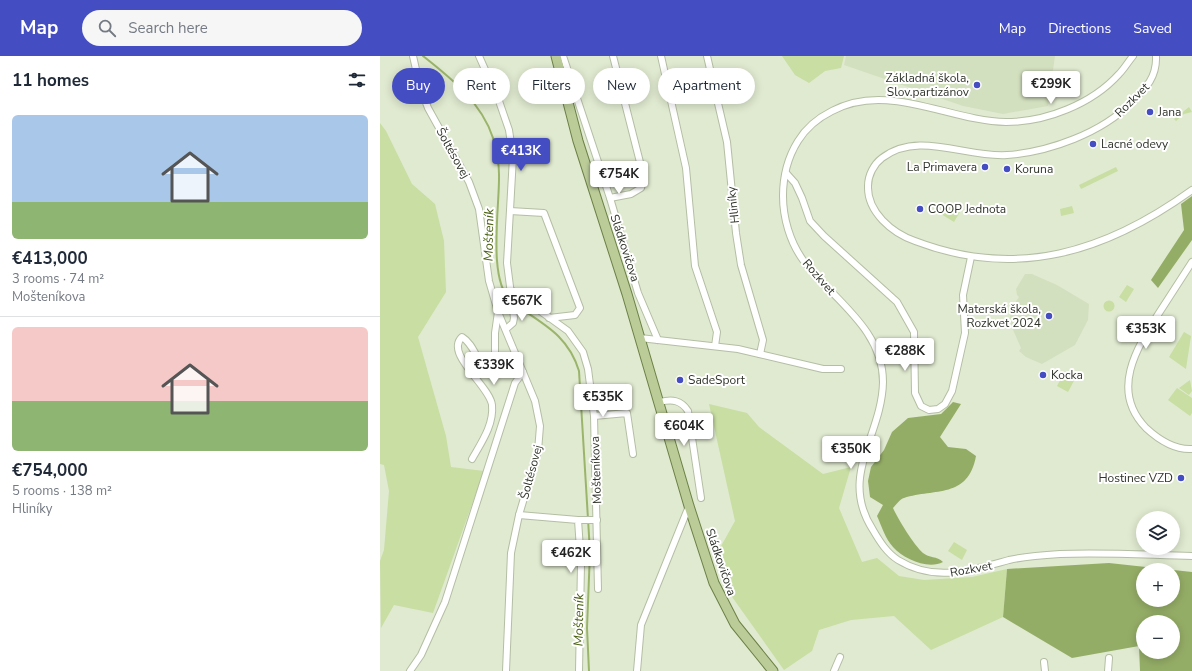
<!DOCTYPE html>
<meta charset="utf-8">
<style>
:root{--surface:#fff;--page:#f6f6f7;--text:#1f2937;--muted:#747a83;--line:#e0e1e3;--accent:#454dc2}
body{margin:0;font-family:"Nunito Sans",sans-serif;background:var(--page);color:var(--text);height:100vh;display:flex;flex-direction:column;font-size:15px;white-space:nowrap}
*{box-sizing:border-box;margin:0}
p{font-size:13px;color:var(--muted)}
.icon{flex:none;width:22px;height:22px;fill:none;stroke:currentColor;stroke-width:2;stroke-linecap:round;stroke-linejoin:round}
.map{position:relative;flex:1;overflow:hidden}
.drawer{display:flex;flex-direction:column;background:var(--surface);width:380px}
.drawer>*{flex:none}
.top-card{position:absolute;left:12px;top:12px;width:380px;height:36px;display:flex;gap:8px}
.controls{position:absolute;left:756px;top:455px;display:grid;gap:8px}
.controls a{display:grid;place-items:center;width:44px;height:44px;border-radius:50%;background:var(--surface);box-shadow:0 2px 10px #0003;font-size:20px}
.price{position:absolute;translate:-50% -34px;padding:0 9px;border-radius:4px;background:#fff;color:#222;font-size:13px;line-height:26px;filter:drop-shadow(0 1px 2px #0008)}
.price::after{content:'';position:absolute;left:50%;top:24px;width:12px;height:9px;margin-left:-6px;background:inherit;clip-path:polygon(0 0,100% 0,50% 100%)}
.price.selected{background:var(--accent);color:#fff}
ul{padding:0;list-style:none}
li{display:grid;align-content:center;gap:8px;height:212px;padding:0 12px}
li+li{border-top:1px solid var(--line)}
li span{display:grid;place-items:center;height:124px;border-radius:6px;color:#555}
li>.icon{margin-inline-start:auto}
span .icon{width:72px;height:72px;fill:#fffc;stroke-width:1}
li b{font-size:17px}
h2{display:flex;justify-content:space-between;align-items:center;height:48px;padding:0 12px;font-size:17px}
.pill{padding:0 14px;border-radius:18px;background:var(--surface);box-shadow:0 2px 10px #0003;font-size:14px;line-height:36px}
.pill.selected{background:var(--accent);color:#fff}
header{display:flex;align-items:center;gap:24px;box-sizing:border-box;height:56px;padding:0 20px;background:var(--accent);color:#fff}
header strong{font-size:19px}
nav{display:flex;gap:22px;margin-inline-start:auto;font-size:14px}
.search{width:280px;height:36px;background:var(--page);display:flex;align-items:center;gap:10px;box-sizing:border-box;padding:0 14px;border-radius:22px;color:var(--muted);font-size:15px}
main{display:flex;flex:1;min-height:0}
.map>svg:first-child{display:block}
</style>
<header>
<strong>Map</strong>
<div class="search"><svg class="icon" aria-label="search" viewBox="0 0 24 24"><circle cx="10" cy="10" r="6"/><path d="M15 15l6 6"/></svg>Search here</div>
<nav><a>Map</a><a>Directions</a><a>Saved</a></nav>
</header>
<main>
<section class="drawer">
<h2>11 homes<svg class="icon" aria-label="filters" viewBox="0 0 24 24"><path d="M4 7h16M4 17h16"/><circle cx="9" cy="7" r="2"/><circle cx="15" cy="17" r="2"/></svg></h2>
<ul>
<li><span style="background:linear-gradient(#a9c7e8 70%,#8fb573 0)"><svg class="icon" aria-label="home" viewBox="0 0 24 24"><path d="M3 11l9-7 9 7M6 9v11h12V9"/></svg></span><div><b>€413,000</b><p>3 rooms · 74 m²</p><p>Mošteníkova</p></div></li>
<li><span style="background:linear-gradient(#f6c9c9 60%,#8fb573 0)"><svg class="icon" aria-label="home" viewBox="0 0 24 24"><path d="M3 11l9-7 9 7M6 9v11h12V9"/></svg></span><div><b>€754,000</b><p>5 rooms · 138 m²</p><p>Hliníky</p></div></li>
</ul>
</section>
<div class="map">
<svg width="812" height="615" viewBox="0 0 812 615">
<rect width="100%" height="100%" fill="#e0ead0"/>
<!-- built -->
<g fill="#d3e0bf">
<path d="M466,0H675L668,50L623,58L583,50L464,9Z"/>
<path d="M645,218H652L677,229L709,248L708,264L695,289L662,308L646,301L639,295L641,292L630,267V247L634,248L639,241L637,239L636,233Z"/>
</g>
<!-- green -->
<g fill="#c8dea3">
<path d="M402,0H464L461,12L445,15L429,27L415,19Z"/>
<path d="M809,51L812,56L804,58L796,65L794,63Z"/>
<path d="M0,67L6,75L32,128L55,148L64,185L66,236L38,281L66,380L71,411L104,415L53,557L14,549L1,572L0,505L4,494L9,435L4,409L0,408Z"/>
<path d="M736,111L738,115L701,133L699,129Z"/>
<path d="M567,148L580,156L574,166L561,158Z"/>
<path d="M692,150L694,157L681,160L680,153Z"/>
<path d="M747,229L754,233L746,246L739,241Z"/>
<circle cx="729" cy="250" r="5.5"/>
<path d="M804,276L811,280L806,313L789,301Z"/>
<path d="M685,315L696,321L688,336L677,330Z"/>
<path d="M810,324L812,335L809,339L799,332Z"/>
<path d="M797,332L812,342V357L810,360L788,344Z"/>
<path d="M329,348L367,357L379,371L443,418L471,411L459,452L482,506L497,502L519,520L544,524L592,521L627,513L623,561L551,594L514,560L471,564L439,574L432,595L404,614L350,538L335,501L355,465Z"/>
<path d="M574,486L587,494L582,504L568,495Z"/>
</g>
<!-- forest -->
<g fill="#94ad66" fill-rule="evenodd">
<path d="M812,140V184L778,232L771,224L804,174L801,148Z"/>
<path d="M573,346L581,348L560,381L568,391L586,393L596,400C588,443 555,432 524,442C520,443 516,449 513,452C518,463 534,489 543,497C549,502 557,500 563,506C548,514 524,503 513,491C505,482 502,471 497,460L503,449L490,441L488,425L491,411L504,394L512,376L528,362L561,358Z"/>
<path d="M729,507L812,516V615H760L759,590L692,602L623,561L627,513ZM763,514H793V544H763ZM763,566H793V596H763Z"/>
</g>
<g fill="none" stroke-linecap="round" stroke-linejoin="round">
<!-- stream -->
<g stroke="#9bb46c" stroke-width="2">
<path d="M43,0C71,22 102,47 113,82C116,93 119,107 119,118C120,149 107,224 131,245"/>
<path d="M134,248C163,268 188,279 199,315L210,496L207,572L209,615"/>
</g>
<!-- street casing -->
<g stroke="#b4bea4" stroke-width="8">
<g id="street">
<path d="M33,0L40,31L48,52L89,126L99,153L109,225L118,256L155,345L160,370L158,395L139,459L131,497L126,615"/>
<path d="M99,0L119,45L129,74L133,101L127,207L134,262L133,267L126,273"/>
<path d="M183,0L230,142L258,237L278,284"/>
<path d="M281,0L306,112L315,210L337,276L335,290"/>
<path d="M327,0L347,86L356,177L361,209L383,284L380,298"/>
<path d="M753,0C748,6 744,13 739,18C712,48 666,66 626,66C569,65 507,25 452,55C438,62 426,72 418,85C408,101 403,121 403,140C403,162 410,186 423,204C452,243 503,272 503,326C502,380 458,420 493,474C500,486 507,497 518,504C555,527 592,514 629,504C646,500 663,499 680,498C724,496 768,499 812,500"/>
<path d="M776,0C777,21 766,32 752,46C722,77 669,96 627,99C586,102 538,74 502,102C494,108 488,119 488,130C487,156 512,177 535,185C637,224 726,196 812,134"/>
<path d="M406,117L415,127L422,142L430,165L444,180L517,246L534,276L535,337L541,350L549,354L558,353L565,348L572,335L585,277L583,239L591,201"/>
<path d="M230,142L251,138L261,132L264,122L233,0"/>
<path d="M130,155L164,157L200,252L195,259L169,262"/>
<path d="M812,206C801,223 790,240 779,257C756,293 730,335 766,372C779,384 795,394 812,393"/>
<path d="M131,234L188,275L203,296L208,313L214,360L218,533"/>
<path d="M260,282L358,293L443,313H461"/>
<path d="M280,346C292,343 301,344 308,355L321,442"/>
<path d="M214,360L247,357L253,398"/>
<path d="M92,403C101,387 114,369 112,349C110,330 64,298 82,281C95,289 96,306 108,314L115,311V277L118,256"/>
<path d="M139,459L198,464L201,508L199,615"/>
<path d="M198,464H217"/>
<path d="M664,606L665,615"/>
<path d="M30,615L41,599L65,546L135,327L143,316"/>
<path d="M257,615L261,569L309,450"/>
<path d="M454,615L460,601"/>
<path d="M728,615L729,602"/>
</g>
</g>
<!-- primary casing -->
<g stroke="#6d8146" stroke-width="11">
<path id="primary" d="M176,0L198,85L247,238L309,450L334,527L355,568L393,615"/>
</g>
<!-- street -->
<use href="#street" stroke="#fff" stroke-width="6"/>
<!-- primary -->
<use href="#primary" stroke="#bc9" stroke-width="9"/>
</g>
<!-- markers -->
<g fill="#454dc2" stroke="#fff" stroke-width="1.5">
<circle cx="597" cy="29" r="4"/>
<circle cx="770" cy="56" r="4"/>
<circle cx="713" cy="88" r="4"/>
<circle cx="605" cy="111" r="4"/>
<circle cx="627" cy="113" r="4"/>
<circle cx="540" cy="153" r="4"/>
<circle cx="669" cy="260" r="4"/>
<circle cx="663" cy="319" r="4"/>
<circle cx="300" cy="324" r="4"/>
<circle cx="801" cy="422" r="4"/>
</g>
<g text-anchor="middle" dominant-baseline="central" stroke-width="4" stroke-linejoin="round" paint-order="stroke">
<!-- poi labels -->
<g font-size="12" fill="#30342a" stroke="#fff" text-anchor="start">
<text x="589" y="22" text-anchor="end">Základná škola,<tspan x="589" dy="14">Slov.partizánov</tspan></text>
<text x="778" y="56">Jana</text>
<text x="721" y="88">Lacné odevy</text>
<text x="597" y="111" text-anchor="end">La Primavera</text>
<text x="635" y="113">Koruna</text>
<text x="548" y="153">COOP Jednota</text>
<text x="661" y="253" text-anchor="end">Materská škola,<tspan x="661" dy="14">Rozkvet 2024</tspan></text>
<text x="671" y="319">Kocka</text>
<text x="308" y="324">SadeSport</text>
<text x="793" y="422" text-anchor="end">Hostinec VZD</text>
</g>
<!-- street labels -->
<g font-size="12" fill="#30342a" stroke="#fff">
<text transform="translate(752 44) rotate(-45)">Rozkvet</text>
<text transform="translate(73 97) rotate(61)">Šoltésovej</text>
<text transform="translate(353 149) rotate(-96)">Hliníky</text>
<text transform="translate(245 192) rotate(72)">Sládkovičova</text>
<text transform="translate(439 221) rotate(49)">Rozkvet</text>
<text transform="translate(216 414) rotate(-92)">Mošteníkova</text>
<text transform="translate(151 416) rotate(-75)">Šoltésovej</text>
<text transform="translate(341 506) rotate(71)">Sládkovičova</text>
<text transform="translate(591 513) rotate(-10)">Rozkvet</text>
</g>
<!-- water labels -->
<g font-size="13" font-style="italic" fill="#4b6113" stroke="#fff">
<text transform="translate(109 179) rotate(-89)">Mošteník</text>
<text transform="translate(199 564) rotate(-89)">Mošteník</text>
</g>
</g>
</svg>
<div class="controls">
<a><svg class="icon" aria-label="layers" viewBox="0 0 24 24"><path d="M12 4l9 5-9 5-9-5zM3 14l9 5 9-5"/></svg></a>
<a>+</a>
<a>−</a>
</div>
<b class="price" style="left:671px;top:49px">€299K</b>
<b class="price selected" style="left:141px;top:116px">€413K</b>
<b class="price" style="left:239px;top:139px">€754K</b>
<b class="price" style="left:142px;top:266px">€567K</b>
<b class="price" style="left:766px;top:294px">€353K</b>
<b class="price" style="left:525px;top:316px">€288K</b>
<b class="price" style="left:114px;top:330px">€339K</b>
<b class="price" style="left:223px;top:362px">€535K</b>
<b class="price" style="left:304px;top:391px">€604K</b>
<b class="price" style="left:471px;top:414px">€350K</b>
<b class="price" style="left:191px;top:518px">€462K</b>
<div class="top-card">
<a class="pill selected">Buy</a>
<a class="pill">Rent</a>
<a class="pill">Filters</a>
<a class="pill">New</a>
<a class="pill">Apartment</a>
</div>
</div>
</main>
